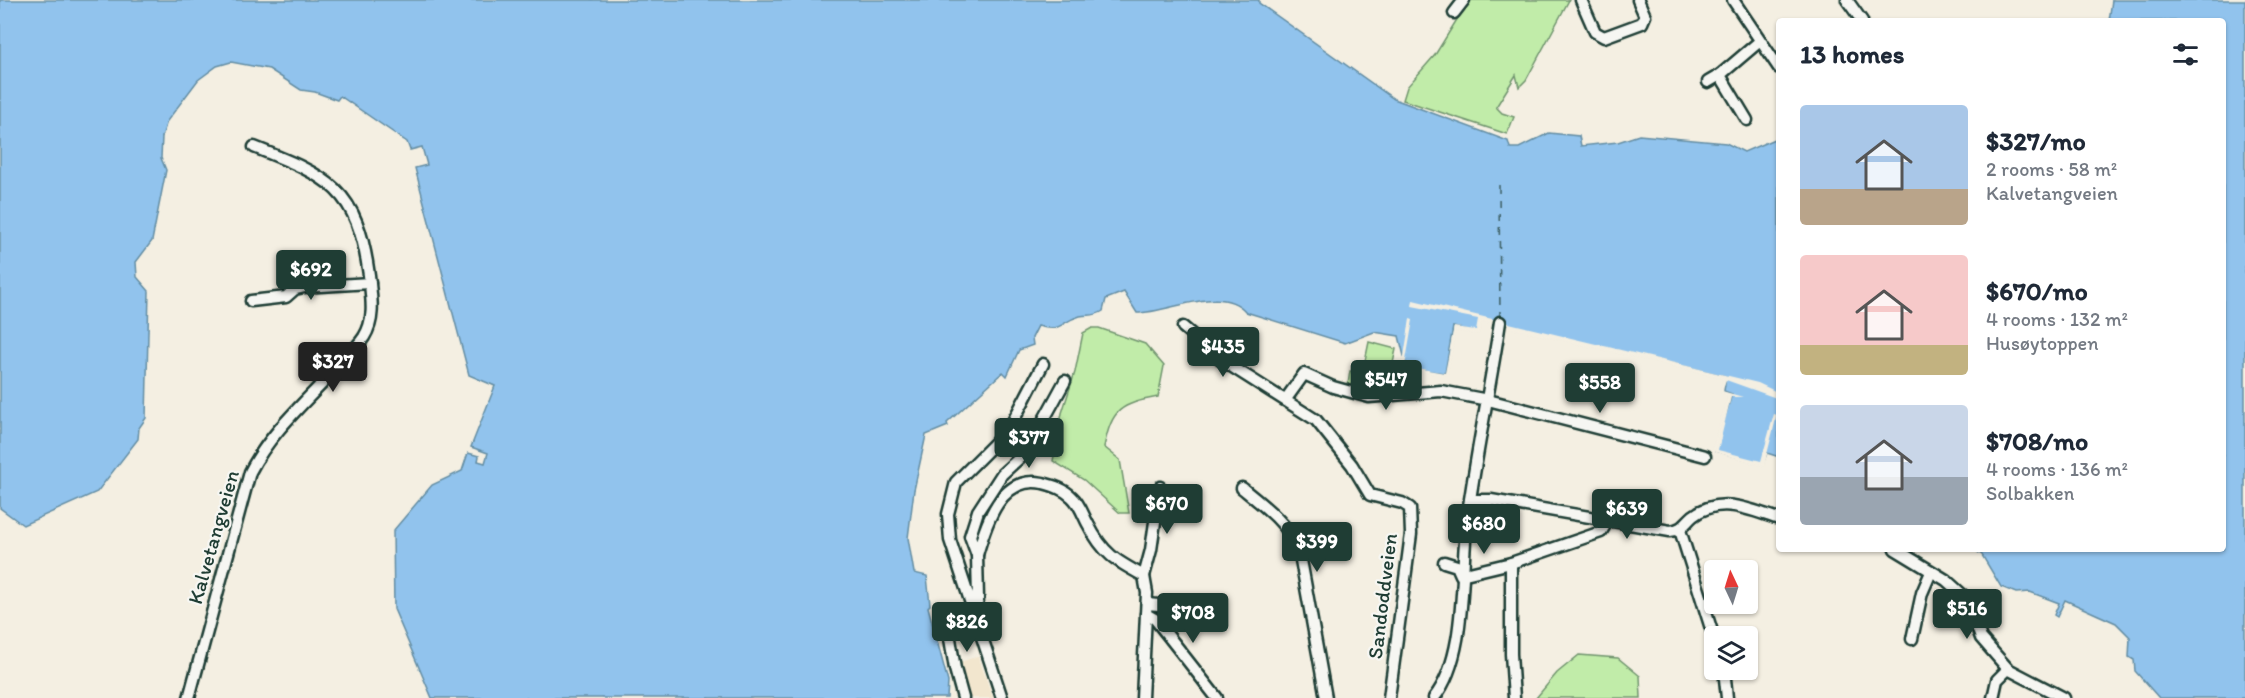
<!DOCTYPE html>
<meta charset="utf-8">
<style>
:root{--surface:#fff;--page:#f6f6f7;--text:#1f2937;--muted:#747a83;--accent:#1f3d34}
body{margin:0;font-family:Itim,sans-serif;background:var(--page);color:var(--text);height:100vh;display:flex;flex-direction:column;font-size:22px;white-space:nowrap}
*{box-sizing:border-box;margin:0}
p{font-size:20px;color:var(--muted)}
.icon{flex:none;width:33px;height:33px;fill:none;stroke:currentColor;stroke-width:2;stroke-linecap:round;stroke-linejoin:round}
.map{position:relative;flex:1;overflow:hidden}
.sheet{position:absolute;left:1776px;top:18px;width:450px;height:534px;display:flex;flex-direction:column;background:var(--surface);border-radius:6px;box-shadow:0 2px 4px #0004}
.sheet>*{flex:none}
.needle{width:39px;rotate:356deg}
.buttons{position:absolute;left:1704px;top:560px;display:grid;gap:12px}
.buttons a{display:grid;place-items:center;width:54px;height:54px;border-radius:6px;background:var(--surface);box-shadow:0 2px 4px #0004;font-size:30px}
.price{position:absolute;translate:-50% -51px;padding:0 14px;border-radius:6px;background:var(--accent);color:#fff;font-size:20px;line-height:39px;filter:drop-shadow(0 2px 3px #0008)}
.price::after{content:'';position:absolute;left:50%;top:36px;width:18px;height:14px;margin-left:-9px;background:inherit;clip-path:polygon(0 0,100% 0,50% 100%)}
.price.current{background:#222;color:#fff}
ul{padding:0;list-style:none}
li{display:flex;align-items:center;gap:18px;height:150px;padding:0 24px}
li span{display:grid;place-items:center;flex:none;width:168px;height:120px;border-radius:6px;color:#555}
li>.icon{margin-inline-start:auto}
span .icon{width:72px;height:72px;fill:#fffc;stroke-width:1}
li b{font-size:26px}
h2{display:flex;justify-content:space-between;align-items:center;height:72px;padding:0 24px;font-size:26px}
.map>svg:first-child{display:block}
</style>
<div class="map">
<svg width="2245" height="698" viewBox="0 0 2245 698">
<rect width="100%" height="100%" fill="#f4efe2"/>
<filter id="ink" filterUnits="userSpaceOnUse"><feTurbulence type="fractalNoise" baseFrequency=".0167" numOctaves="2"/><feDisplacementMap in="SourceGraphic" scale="12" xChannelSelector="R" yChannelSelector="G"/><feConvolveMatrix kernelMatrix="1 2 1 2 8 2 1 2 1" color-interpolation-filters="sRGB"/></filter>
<g filter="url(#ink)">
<!-- built -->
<path fill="#f2e6ce" d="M978,656L993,698H958L949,666Z"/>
<!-- green -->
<g fill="#c1eca9" stroke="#70946e" stroke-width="1.5">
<path d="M1469,0H1569L1526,80L1519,87L1516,75L1496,107L1502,113L1514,117L1507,134L1403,100L1407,87L1435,55Z"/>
<path d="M1092,328H1099L1145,344L1164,366L1158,397C1120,404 1112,409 1104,447L1120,460L1129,513H1120L1084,480L1053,461L1062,413L1075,372L1083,333Z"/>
<path d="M1369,342L1396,349L1392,368L1365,361Z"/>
<path d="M1350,371L1384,377C1374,391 1364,387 1348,384Z"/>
<path d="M1579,655L1618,658L1640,676L1641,698H1536L1557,673Z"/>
</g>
<!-- water -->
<g fill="#91c3ed" stroke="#638da3" stroke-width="1.5">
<path d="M0,0H1259V3L1394,99L1508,141L1510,148H1519L1549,133L1579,136L1581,146L1618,142L1639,135L1726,143L1744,152L1779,137V457L1767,453L1763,464L1715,451L1732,394L1724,391L1726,376L1480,318L1477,332L1453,327L1445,373L1407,368L1399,336L1374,332L1345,343L1246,312C1221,283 1170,313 1137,313L1124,292L1106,299L1103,311C1094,317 1089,314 1080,316C1059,322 1063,333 1038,326L1032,338L1033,345L1019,350L1007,376L1003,372L947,423L948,426L926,435L914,490L908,538L914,573L927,576L930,605L928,607L948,682L947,698H432L394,609L393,531L432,485L462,471L468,453L479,456L478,461L485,463L488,453L471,447L495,386L469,375L415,168L427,165L422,147L410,150L407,142L340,96L337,100L315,92L301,90L269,69L231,62L217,66L198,80L167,121L162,137L161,158L166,170L152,241L136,262L137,277L149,291L146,418L139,428L138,439L97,492L23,525L0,508Z"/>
<path d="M2112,0H2245V698H2159L2135,671L2134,660L2129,657L2130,637L2116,623L2065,600L2057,617L2054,615L2059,603L2030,592L2016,593L2001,587L1982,555L1973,549H2223V21H2109Z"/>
</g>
<!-- pier -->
<path fill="#f4efe2" d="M1413,300L1758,383L1779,393V399L1726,380L1722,391L1743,397H1731L1718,450L1761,461L1774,414L1777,415L1764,466L1712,451L1728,396L1721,392L1723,378L1482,321L1478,334L1455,331L1447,375L1405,370L1403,362L1410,319L1413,320L1405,366L1445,373L1454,327L1476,330L1478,319L1412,306Z"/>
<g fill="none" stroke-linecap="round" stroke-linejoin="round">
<!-- ferry -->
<path stroke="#3c5e62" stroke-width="1.5" stroke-dasharray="8 6" stroke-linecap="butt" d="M1499,185L1500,319"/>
<!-- minor casing -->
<g stroke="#1f3d34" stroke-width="15">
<g id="minor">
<path d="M1581,0L1595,32L1604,37L1642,23L1645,16L1638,0"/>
<path d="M1733,0L1779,68"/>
<path d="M1847,0L1862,21"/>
<path d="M1454,13L1464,0"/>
<path d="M1708,82L1720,75"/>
<path d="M1747,120L1720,75L1760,41"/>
<path d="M251,301L286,297L295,289L304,287L370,283"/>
<path d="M1183,327L1223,361L1316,420L1352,465L1370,495L1402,503L1410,508L1411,534L1389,698"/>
<path d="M1286,399L1304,374L1333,387L1369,397L1441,391L1488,400L1705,456"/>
<path d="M1242,488C1263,505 1287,523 1299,549L1326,698"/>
<path d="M1470,500H1491L1670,531C1682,530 1684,524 1693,516C1721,495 1750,510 1779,519"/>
<path d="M1680,530L1714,638"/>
<path d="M1895,549L1946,580L1966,598L1981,638L2008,669L2064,698"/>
<path d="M977,555C986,523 1001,474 1043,483C1054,486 1064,489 1072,497C1080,504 1083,515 1088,524C1103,554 1116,561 1144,576L1147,593L1142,698"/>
<path d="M1444,562L1457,566L1461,575L1511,563"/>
<path d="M1144,576L1151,550L1160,487"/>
<path d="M1147,604L1182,607L1207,619"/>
<path d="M974,610L978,600L977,555L970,536L978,511L1002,474L1026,452L1065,381"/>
<path d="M946,614L955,669L963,698"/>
<path d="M1146,614L1155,619L1217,698"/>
<path d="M1912,639L1922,593L1931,572"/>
<path d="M1724,669L1727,698"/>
<path d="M189,698L250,472C270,433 304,403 334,371C344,360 356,349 364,337C376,318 371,296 369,275C357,188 330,177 254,147"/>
<path d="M1002,698L950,540L948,514L956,482L1009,429L1043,364"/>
<path d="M1434,698C1468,655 1460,573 1467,520C1476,454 1490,388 1500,322"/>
<path d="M1514,698L1511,654V563L1601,532L1607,522"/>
<path d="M1993,698L1997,680L2008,669"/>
</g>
</g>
<!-- minor -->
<use href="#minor" stroke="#f6f6f2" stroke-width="10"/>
</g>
</g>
<g text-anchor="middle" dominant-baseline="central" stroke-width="4.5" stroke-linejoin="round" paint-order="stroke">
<!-- street labels -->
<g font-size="21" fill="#1f3d34" stroke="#f6f6f2">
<text transform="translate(213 537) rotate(-74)">Kalvetangveien</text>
<text transform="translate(1382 596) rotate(-83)">Sandoddveien</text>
</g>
</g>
</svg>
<div class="buttons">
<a><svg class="needle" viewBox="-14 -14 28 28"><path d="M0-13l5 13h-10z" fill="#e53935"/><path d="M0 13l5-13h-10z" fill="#747a83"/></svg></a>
<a><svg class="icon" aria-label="layers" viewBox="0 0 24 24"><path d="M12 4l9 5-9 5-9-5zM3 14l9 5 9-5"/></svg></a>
</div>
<b class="price" style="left:311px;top:301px">$692</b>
<b class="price" style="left:1223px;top:378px">$435</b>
<b class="price current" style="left:333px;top:393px">$327</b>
<b class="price" style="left:1386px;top:411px">$547</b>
<b class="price" style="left:1600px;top:414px">$558</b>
<b class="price" style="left:1029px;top:469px">$377</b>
<b class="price" style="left:1167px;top:535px">$670</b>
<b class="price" style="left:1627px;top:540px">$639</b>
<b class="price" style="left:1484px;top:555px">$680</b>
<b class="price" style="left:1317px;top:573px">$399</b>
<b class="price" style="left:1967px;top:640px">$516</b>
<b class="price" style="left:1193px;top:644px">$708</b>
<b class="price" style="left:967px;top:653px">$826</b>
<section class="sheet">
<h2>13 homes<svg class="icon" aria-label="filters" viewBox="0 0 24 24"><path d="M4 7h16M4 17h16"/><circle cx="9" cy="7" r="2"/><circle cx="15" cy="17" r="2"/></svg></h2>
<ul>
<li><span style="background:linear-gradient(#a9c7e8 70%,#b9a48a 0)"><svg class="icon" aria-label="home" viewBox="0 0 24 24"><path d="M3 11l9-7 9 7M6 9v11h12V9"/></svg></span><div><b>$327/mo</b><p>2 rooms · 58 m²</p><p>Kalvetangveien</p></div></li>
<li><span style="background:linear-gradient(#f6c9c9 75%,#c2b280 0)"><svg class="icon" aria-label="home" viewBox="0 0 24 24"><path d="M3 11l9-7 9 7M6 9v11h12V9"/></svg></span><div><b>$670/mo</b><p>4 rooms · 132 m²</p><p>Husøytoppen</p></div></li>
<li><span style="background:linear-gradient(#c9d6e8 60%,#9aa5b1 0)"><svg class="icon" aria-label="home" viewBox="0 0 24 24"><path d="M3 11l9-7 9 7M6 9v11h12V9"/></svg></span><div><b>$708/mo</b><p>4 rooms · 136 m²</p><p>Solbakken</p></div></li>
</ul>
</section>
</div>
